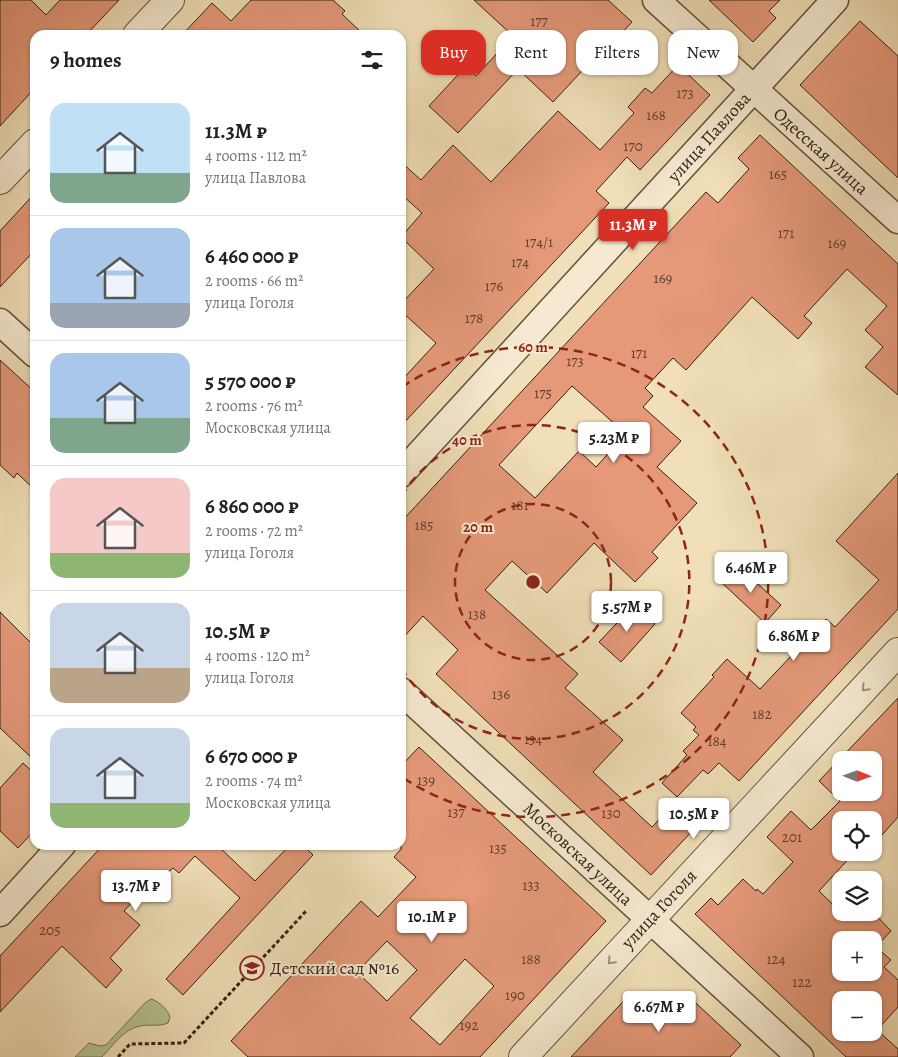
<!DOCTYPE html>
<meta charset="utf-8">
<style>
:root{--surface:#fff;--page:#f2f2f2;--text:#222;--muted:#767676;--line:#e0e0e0;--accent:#d93025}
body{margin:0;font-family:Alegreya,serif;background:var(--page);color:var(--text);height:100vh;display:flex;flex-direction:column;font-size:19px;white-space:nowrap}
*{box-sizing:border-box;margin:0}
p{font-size:16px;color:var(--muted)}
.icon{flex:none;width:28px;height:28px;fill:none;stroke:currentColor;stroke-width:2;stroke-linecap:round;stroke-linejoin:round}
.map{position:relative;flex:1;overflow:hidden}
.side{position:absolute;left:30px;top:30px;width:376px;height:820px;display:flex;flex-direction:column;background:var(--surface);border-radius:15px;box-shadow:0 1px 4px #0004}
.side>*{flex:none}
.banner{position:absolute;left:421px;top:30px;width:401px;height:45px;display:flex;gap:10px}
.needle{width:32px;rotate:91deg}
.controls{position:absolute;left:832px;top:751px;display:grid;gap:10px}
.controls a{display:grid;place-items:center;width:50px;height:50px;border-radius:10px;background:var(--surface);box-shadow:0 1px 4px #0004;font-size:25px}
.price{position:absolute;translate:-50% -42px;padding:0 11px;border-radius:5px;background:#fff;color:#222;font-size:16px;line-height:32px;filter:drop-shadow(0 1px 2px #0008)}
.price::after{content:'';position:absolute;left:50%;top:30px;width:15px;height:11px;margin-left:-8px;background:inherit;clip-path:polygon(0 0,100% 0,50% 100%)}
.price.active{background:var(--accent);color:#fff}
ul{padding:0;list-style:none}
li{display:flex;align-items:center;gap:15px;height:125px;padding:0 20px}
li+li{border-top:1px solid var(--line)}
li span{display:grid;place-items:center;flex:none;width:140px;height:100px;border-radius:15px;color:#555}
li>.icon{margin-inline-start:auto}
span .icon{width:60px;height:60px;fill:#fffc;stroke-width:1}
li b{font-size:21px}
h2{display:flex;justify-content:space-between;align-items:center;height:60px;padding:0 20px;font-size:21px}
.chip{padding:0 18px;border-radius:15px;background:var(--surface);box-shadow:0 1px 4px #0004;font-size:18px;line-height:45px}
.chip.active{background:var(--accent);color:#fff}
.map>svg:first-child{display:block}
</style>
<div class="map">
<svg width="898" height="1057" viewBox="0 0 898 1057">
<rect width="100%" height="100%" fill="#f0dfb8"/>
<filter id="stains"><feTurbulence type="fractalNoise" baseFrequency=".004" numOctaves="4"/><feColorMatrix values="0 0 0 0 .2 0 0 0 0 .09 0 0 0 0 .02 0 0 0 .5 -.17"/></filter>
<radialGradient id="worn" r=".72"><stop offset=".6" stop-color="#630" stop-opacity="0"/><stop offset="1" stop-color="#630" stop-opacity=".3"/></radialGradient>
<!-- green -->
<path fill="#b5c393" stroke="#757254" d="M151,999C160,1002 167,1009 170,1017L168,1023C159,1027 149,1024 140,1026C123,1029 113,1046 102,1057H75L89,1043L100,1046L106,1045L145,1003Z"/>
<!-- building -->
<g fill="#e59979" stroke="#352115" fill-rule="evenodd">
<path d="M0,0H31L46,15L60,0H119L86,35H35V88L0,126Z"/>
<path d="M251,0H333L345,11L342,14L364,35H182L212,3L231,21Z"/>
<path d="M474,0H608L632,22L598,58L596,56L553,102L518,69L458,133L429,106L466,66L476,76L513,36Z"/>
<path d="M709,0H780L769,11L776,18L753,42Z"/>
<path d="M860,21L898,56V178L800,85Z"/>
<path d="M678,65L710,95L640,170L627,157L596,191L609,203L401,426V381L436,343L401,311V304L434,269L401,237L422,213L401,194V162L421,180L453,145L491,182L558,111L600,150L634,113L628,107L645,88L652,93Z"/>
<path d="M760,135L898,264V395L865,367L883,347L865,330L887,306L847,269L804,316L812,323L798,339L752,297L686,370L673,358L645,388L653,396L643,407L681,441L657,467L697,503L652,552L658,558L635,582L594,543L547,593L512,561L485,590L578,674L565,688L623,740L593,772L652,827L672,806L695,828L651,875L436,674L458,650L423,616L401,640V522L706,192L718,203L749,169L738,158ZM572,386L626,434L596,467L579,451L535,498L499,465Z"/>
<path d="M35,193V250L0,287V231Z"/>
<path d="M0,360L35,392V490L17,473L14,478L0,465Z"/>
<path d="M898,473V609L739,781L719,763L708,774L703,770L677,797L662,783L687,755L683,751L699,735L693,730L696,727L681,713L714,677L712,675L727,659L760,689L826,619L835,627L879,580L836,541Z"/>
<path d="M737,565L781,605L765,623L721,582Z"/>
<path d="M634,605L655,624L621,662L599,642Z"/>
<path d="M0,612L35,647V761L0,728Z"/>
<path d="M898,698V817L874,844V820H841V852H855L819,891L850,921L858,912H873L891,931L876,947L891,960L884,967L898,980V1007L877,1030L898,1049V1057H846L695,914L711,898L718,905L743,879L756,891L757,889L763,894L793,862L767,837L791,811L811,830L840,801L819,781ZM841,760H874V792H841ZM841,940H874V972H841ZM841,1000H874V1032H841Z"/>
<path d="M419,747L606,921L480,1057H248L231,1041L326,938L361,901L378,917L416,877L394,857L401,849V766ZM387,941L417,970L387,1001L357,972ZM465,959L494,986L440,1045L410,1018Z"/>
<path d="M23,763L35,774V830L18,848L0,831V788Z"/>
<path d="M103,845H217L255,881L290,845H303L313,855L183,995L166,979L240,898L195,856L179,873L173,868L165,875L161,871L124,911L140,925L110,958L122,970L106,988L62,946L0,1012V956Z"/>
<path d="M633,991L662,1018L685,993L741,1045L730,1057H571Z"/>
</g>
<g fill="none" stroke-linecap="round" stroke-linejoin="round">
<!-- minor casing -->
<g stroke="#64503e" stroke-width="29">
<g id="minor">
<path d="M656,0L898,220"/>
<path d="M0,322L35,354"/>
<path d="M401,474L835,0"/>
<path d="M401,691L800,1057"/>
<path d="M0,913L62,845"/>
</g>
</g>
<!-- tertiary casing -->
<g stroke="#64503e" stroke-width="30">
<g id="tertiary">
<path d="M137,35L170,0"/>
<path d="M0,180L35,143"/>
<path d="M523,1057L898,652"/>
</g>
</g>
<!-- path -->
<path stroke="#352115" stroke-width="3" stroke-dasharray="4 2.5" stroke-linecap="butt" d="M118,1057L130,1044L184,1043L307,910"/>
<!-- minor -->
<use href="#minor" stroke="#f5ead1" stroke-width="26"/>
<!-- tertiary -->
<use href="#tertiary" stroke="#f5ead1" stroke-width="28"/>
</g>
<!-- one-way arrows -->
<defs><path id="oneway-chevron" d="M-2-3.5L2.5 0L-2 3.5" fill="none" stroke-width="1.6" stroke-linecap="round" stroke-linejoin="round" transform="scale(1.25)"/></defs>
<g stroke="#9f907c">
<use href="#oneway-chevron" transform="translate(865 688) rotate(133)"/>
<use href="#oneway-chevron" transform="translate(611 961) rotate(133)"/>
</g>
<!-- distance rings -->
<g fill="none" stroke="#8f2418" stroke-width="2.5" stroke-dasharray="9 6">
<circle cx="533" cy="582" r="78"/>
<path d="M401 496A157 157 0 1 1 401 668"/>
<path d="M402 387A235 235 0 1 1 402 777"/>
</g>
<!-- icons -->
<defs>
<g id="school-ring" transform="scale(1.25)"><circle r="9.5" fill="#f5ead1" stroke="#8f2418" stroke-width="1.5"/><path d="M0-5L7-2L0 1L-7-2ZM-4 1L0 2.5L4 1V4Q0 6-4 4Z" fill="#8f2418"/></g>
</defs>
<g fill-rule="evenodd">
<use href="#school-ring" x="252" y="968"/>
</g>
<g text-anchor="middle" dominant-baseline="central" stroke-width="4" stroke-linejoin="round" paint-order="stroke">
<!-- number labels -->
<g font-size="15" fill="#613f2e">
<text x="539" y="21">177</text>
<text x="685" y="93">173</text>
<text x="656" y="115">168</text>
<text x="633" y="146">170</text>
<text x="778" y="174">165</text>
<text x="786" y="233">171</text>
<text x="539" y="242">174/1</text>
<text x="837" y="243">169</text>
<text x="520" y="262">174</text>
<text x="663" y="278">169</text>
<text x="494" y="286">176</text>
<text x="474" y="318">178</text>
<text x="639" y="353">171</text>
<text x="575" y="361">173</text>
<text x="543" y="393">175</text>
<text x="520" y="505">181</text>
<text x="424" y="525">185</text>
<text x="477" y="614">138</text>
<text x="501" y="694">136</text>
<text x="762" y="714">182</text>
<text x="533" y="739">134</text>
<text x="717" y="741">184</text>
<text x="426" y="780">139</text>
<text x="456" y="812">137</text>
<text x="611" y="813">130</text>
<text x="792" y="837">201</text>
<text x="498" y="848">135</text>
<text x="531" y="885">133</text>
<text x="50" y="930">205</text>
<text x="531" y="959">188</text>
<text x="776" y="959">124</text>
<text x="802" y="982">122</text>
<text x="515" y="995">190</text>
<text x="469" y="1025">192</text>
</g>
<!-- street labels -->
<g font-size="18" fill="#352115" stroke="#f5ead1">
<text transform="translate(709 137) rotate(-48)">улица Павлова</text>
<text transform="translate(821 151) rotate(42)">Одесская улица</text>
<text transform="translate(578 854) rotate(43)">Московская улица</text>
<text transform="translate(659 909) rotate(-47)">улица Гоголя</text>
</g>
<!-- poi labels -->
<g font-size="18" fill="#352115" stroke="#f5ead1" text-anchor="start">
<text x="270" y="968">Детский сад №16</text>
</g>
</g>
<circle cx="533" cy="582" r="8" fill="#8f2418" stroke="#f5ead1" stroke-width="2.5"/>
<g font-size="15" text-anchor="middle" font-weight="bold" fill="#8f2418" stroke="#f5ead1" stroke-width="4" stroke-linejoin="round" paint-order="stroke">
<text x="533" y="352">60 m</text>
<text x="467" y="445">40 m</text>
<text x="478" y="532">20 m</text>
</g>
<rect width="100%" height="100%" filter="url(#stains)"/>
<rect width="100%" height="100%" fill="url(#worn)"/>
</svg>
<div class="controls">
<a><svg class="needle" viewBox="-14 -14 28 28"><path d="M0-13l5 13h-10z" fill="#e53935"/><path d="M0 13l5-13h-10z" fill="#767676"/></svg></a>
<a><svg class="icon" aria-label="locate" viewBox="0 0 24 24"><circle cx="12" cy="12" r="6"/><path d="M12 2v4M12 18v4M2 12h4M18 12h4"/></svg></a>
<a><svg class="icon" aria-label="layers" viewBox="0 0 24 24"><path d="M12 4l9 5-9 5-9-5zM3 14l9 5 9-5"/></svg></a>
<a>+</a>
<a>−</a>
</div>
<b class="price active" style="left:633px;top:251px">11.3M ₽</b>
<b class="price" style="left:614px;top:464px">5.23M ₽</b>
<b class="price" style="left:751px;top:594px">6.46M ₽</b>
<b class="price" style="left:627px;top:633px">5.57M ₽</b>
<b class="price" style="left:794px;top:662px">6.86M ₽</b>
<b class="price" style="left:694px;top:840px">10.5M ₽</b>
<b class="price" style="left:136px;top:912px">13.7M ₽</b>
<b class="price" style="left:432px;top:943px">10.1M ₽</b>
<b class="price" style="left:659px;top:1033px">6.67M ₽</b>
<div class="banner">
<a class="chip active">Buy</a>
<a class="chip">Rent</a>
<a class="chip">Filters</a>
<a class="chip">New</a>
</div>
<section class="side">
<h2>9 homes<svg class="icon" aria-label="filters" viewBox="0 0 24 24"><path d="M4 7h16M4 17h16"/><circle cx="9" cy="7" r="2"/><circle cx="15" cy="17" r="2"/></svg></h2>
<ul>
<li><span style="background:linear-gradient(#bfe0f5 70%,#7fa58c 0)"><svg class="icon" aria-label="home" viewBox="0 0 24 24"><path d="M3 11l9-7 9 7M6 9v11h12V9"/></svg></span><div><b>11.3M ₽</b><p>4 rooms · 112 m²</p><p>улица Павлова</p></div></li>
<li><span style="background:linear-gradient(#a9c7e8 75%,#9aa5b1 0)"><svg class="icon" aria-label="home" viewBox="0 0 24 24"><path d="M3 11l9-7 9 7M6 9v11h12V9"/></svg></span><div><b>6 460 000 ₽</b><p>2 rooms · 66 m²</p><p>улица Гоголя</p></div></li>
<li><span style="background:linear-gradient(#a9c7e8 65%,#7fa58c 0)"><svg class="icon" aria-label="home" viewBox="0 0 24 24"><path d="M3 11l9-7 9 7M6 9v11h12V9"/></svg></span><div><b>5 570 000 ₽</b><p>2 rooms · 76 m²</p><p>Московская улица</p></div></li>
<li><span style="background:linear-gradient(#f6c9c9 75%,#8fb573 0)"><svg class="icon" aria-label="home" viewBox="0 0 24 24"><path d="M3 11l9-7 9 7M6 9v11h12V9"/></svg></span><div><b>6 860 000 ₽</b><p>2 rooms · 72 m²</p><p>улица Гоголя</p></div></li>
<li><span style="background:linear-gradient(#c9d6e8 65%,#b9a48a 0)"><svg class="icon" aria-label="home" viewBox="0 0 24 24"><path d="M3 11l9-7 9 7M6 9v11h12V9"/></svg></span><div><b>10.5M ₽</b><p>4 rooms · 120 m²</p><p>улица Гоголя</p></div></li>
<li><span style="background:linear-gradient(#c9d6e8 75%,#8fb573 0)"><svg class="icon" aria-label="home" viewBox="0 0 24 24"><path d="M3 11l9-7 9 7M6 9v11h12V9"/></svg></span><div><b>6 670 000 ₽</b><p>2 rooms · 74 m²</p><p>Московская улица</p></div></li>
</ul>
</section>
</div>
